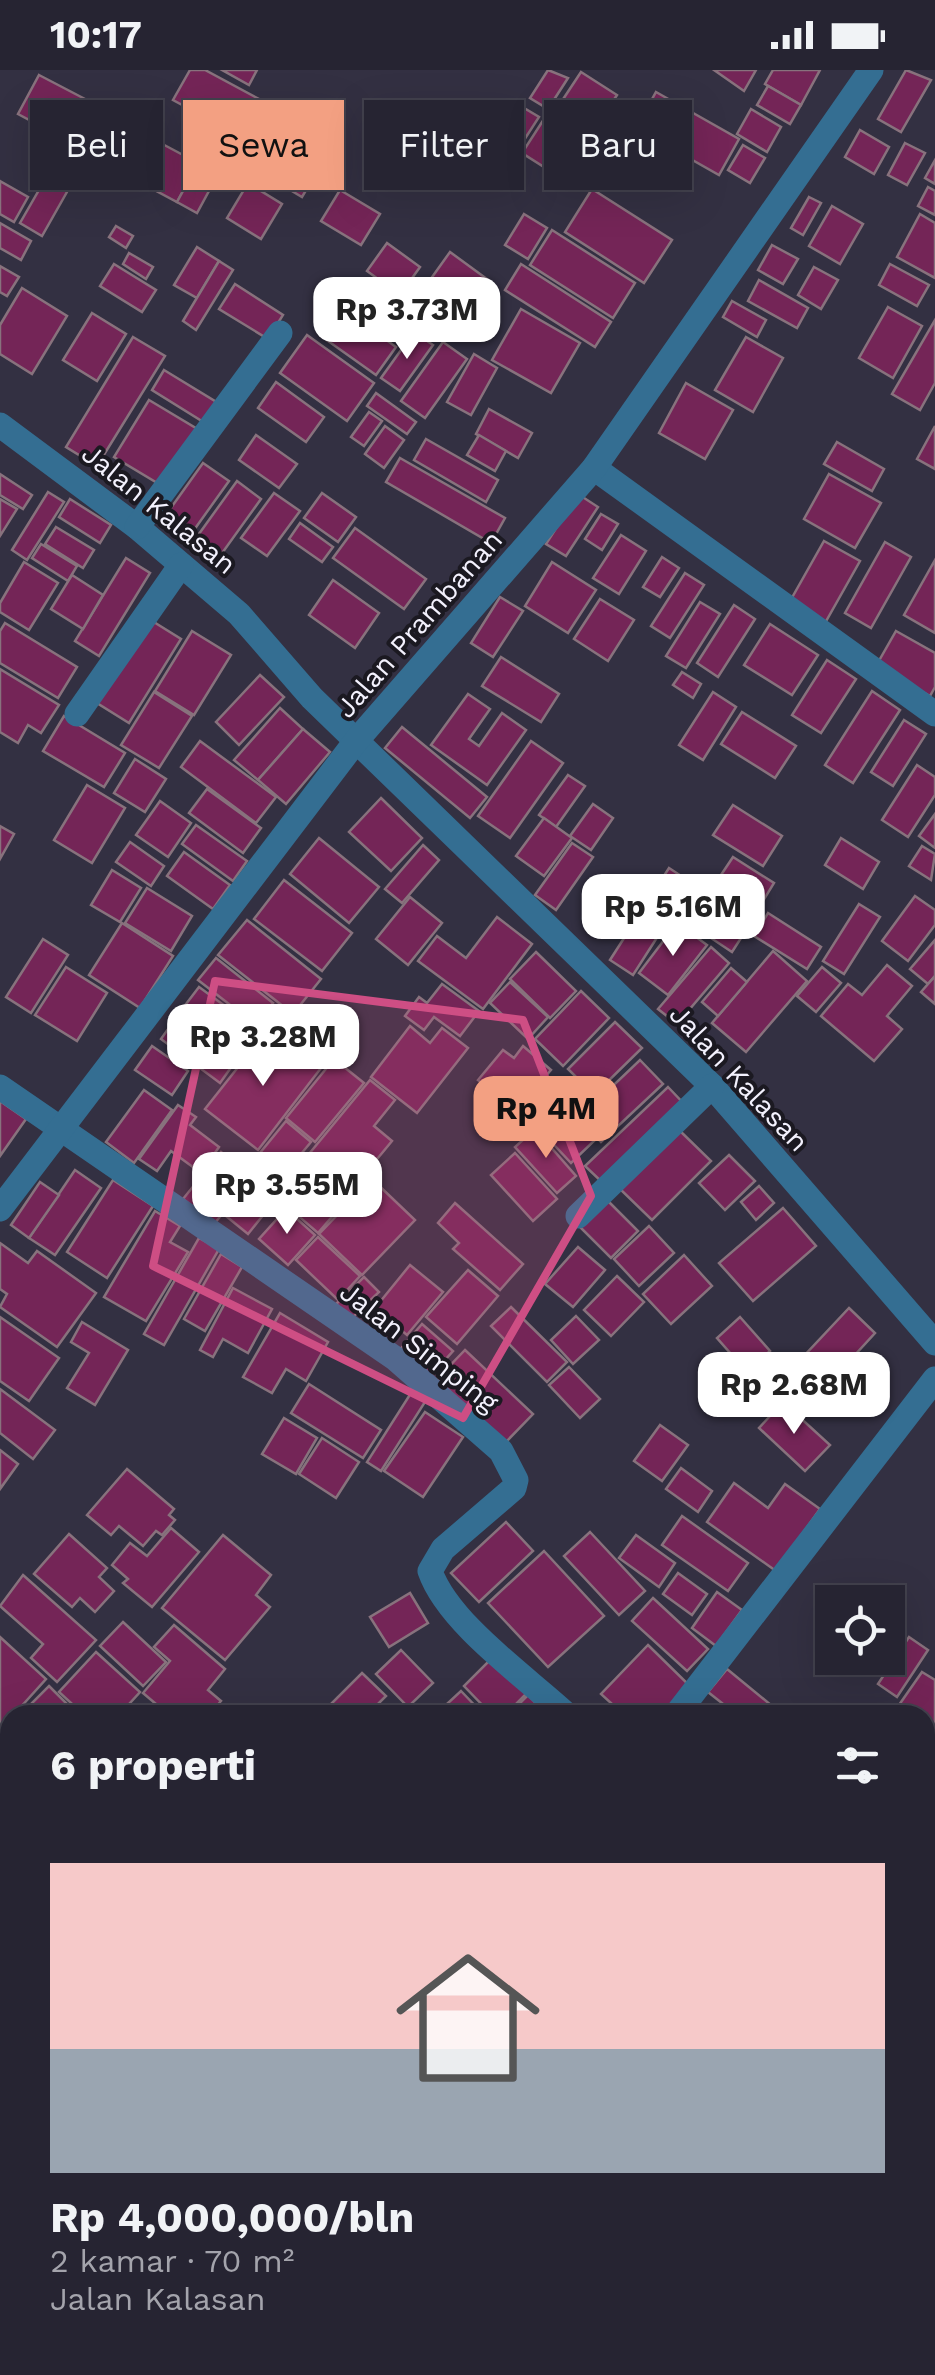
<!DOCTYPE html>
<html lang="id">
<meta charset="utf-8">
<style>
:root{--surface:#262432;--page:#2e2c3a;--text:#f1f3f6;--muted:#a4a4ac;--line:#42414d;--accent:#f3a082}
body{margin:0;font-family:"Work Sans",sans-serif;background:var(--page);color:var(--text);height:100vh;display:flex;flex-direction:column;font-size:38px;white-space:nowrap}
*{box-sizing:border-box;margin:0}
p{font-size:32px;color:var(--muted)}
.icon{flex:none;width:55px;height:55px;fill:none;stroke:currentColor;stroke-width:2;stroke-linecap:round;stroke-linejoin:round}
.map{position:relative;flex:1;overflow:hidden}
.details{position:absolute;left:0px;top:1635px;width:935px;height:670px;display:flex;flex-direction:column;background:var(--surface);border-radius:30px 30px 0 0;box-shadow:0 10px 40px #0002,0 0 0 2px var(--line)}
.details>*{flex:none}
.top-card{position:absolute;left:30px;top:30px;width:875px;height:90px;display:flex;gap:20px}
.buttons{position:absolute;left:815px;top:1515px;display:grid;gap:20px}
.buttons a{display:grid;place-items:center;width:90px;height:90px;border-radius:0px;background:var(--surface);box-shadow:0 10px 40px #0002,0 0 0 2px var(--line);font-size:50px}
.price{position:absolute;translate:-50% -85px;padding:0 22px;border-radius:20px;background:#fff;color:#222;font-size:32px;line-height:65px;filter:drop-shadow(0 2px 5px #0008)}
.price::after{content:'';position:absolute;left:50%;top:60px;width:30px;height:22px;margin-left:-15px;background:inherit;clip-path:polygon(0 0,100% 0,50% 100%)}
.price.active{background:var(--accent);color:#111}
ul{padding:0;list-style:none}
li{display:grid;align-content:center;gap:20px;height:530px;padding:0 50px}
li span{display:grid;place-items:center;height:310px;border-radius:0px;color:#555}
li>.icon{margin-inline-start:auto}
span .icon{width:180px;height:180px;fill:#fffc;stroke-width:1}
li b{font-size:42px}
h2{display:flex;justify-content:space-between;align-items:center;height:120px;padding:0 50px;font-size:42px}
.tag{padding:0 35px;border-radius:0px;background:var(--surface);box-shadow:0 10px 40px #0002,0 0 0 2px var(--line);font-size:35px;line-height:90px}
.tag.active{background:var(--accent);color:#111}
.status{display:flex;justify-content:space-between;align-items:center;height:70px;padding:0 50px;background:var(--surface);direction:ltr}
.status svg{height:28px;fill:currentColor}
.map>svg:first-child{display:block}
</style>
<div class="status"><b>10:17</b><svg viewBox="0 0 49 12"><path d="M0 12V9h3v3zM5 12V6h3v6zM10 12V3h3v9zM15 12V0h3v12zM26 1h20v11H26zM47 4h2v5h-2z"/></svg></div>
<div class="map">
<svg width="935" height="2305" viewBox="0 0 935 2305">
<rect width="100%" height="100%" fill="#333042"/>
<!-- building -->
<g fill="#742557" stroke="#88727d" stroke-width="2.5">
<path d="M190,0H205L259,29L240,66L173,30Z"/>
<path d="M222,0H257L249,15Z"/>
<path d="M548,0L568,8L548,39L530,28Z"/>
<path d="M714,0H756L744,21Z"/>
<path d="M773,0H820L801,35L765,14Z"/>
<path d="M906,0L931,10L901,62L878,49Z"/>
<path d="M581,2L617,25L588,69L552,46Z"/>
<path d="M39,5L106,40L84,79L18,44Z"/>
<path d="M768,16L801,35L790,54L757,35Z"/>
<path d="M656,22L739,69L719,105L636,58Z"/>
<path d="M519,35L539,47L517,81L498,69Z"/>
<path d="M751,39L781,57L767,82L737,64Z"/>
<path d="M544,49L588,77L566,111L522,83Z"/>
<path d="M860,60L889,77L874,104L845,87Z"/>
<path d="M153,69L198,93L177,132L132,108Z"/>
<path d="M905,73L925,83L907,115L888,105Z"/>
<path d="M209,74L229,84L197,143L177,132Z"/>
<path d="M743,75L765,88L750,113L728,100Z"/>
<path d="M268,79L314,107L302,127L255,99Z"/>
<path d="M466,83L493,100L485,113L457,96Z"/>
<path d="M935,90V114L925,108Z"/>
<path d="M54,94L76,106L42,166L20,153Z"/>
<path d="M0,111L28,127L14,152L0,144Z"/>
<path d="M248,113L282,134L261,169L227,148Z"/>
<path d="M928,117L935,121V145L918,136Z"/>
<path d="M592,119L672,170L644,213L565,162Z"/>
<path d="M340,120L380,144L361,175L321,151Z"/>
<path d="M809,127L821,133L803,165L791,158Z"/>
<path d="M832,136L863,154L840,194L809,176Z"/>
<path d="M524,144L547,158L528,189L505,175Z"/>
<path d="M920,144L935,153V208L897,187Z"/>
<path d="M0,153L31,171L21,190L0,178Z"/>
<path d="M116,156L133,166L126,178L109,167Z"/>
<path d="M552,160L635,213L613,248L530,195Z"/>
<path d="M387,173L420,197L400,225L367,201Z"/>
<path d="M772,175L798,189L783,214L758,200Z"/>
<path d="M197,177L219,191L197,228L174,215Z"/>
<path d="M450,182L491,212L456,260L415,231Z"/>
<path d="M129,183L153,197L146,209L123,194Z"/>
<path d="M219,191L233,200L196,260L183,251Z"/>
<path d="M114,194L156,220L142,242L100,216Z"/>
<path d="M521,194L611,252L595,277L505,220Z"/>
<path d="M890,194L929,215L917,236L879,215Z"/>
<path d="M0,196L19,207L7,226L0,222Z"/>
<path d="M814,197L838,210L821,239L798,225Z"/>
<path d="M759,210L808,238L797,258L748,231Z"/>
<path d="M235,214L283,245L268,269L219,239Z"/>
<path d="M22,218L67,246L32,304L0,284V255Z"/>
<path d="M358,221L377,235L368,248L349,234Z"/>
<path d="M732,231L766,250L757,267L723,247Z"/>
<path d="M888,237L922,256L893,308L859,288Z"/>
<path d="M342,238L396,277L376,305L321,266Z"/>
<path d="M521,239L580,273L551,323L492,290Z"/>
<path d="M92,243L126,264L97,311L63,290Z"/>
<path d="M935,250V313L920,340L892,324Z"/>
<path d="M414,262L433,275L400,321L381,308Z"/>
<path d="M307,265L374,313L347,351L280,303Z"/>
<path d="M133,267L165,286L97,396L66,377Z"/>
<path d="M746,267L783,288L753,342L715,320Z"/>
<path d="M443,272L467,289L425,348L401,331Z"/>
<path d="M474,284L497,298L471,345L447,332Z"/>
<path d="M164,300L218,333L205,353L152,320Z"/>
<path d="M276,312L324,347L306,372L258,338Z"/>
<path d="M686,313L733,340L705,389L659,363Z"/>
<path d="M376,323L416,352L407,364L367,336Z"/>
<path d="M149,330L199,360L164,417L114,387Z"/>
<path d="M489,339L532,363L518,388L476,364Z"/>
<path d="M369,342L382,351L364,376L351,367Z"/>
<path d="M385,356L404,370L384,398L365,384Z"/>
<path d="M935,356V399L917,389Z"/>
<path d="M256,365L297,394L279,418L239,390Z"/>
<path d="M479,365L506,381L495,401L467,385Z"/>
<path d="M426,369L498,410L486,432L414,390Z"/>
<path d="M837,372L884,399L872,421L824,394Z"/>
<path d="M400,388L505,448L491,473L386,412Z"/>
<path d="M203,393L229,411L194,460L168,442Z"/>
<path d="M0,404L32,425L23,439L0,425Z"/>
<path d="M829,404L881,433L855,478L804,449Z"/>
<path d="M237,411L261,429L215,493L191,475Z"/>
<path d="M48,422L64,432L27,490L12,480Z"/>
<path d="M274,423L300,441L267,486L241,468Z"/>
<path d="M322,423L356,447L338,472L304,448Z"/>
<path d="M578,424L598,437L566,486L546,474Z"/>
<path d="M0,429L17,439L0,466Z"/>
<path d="M70,429L111,455L100,473L59,447Z"/>
<path d="M601,444L618,454L602,480L585,469Z"/>
<path d="M300,453L333,477L322,492L289,469Z"/>
<path d="M56,457L94,480L83,498L45,474Z"/>
<path d="M355,458L426,509L404,539L333,488Z"/>
<path d="M621,465L646,481L619,524L593,508Z"/>
<path d="M824,471L860,491L825,553L789,533Z"/>
<path d="M885,472L911,487L871,558L845,543Z"/>
<path d="M41,474L77,496L68,511L32,488Z"/>
<path d="M662,487L679,498L660,527L643,517Z"/>
<path d="M126,488L150,503L99,586L75,571Z"/>
<path d="M935,490V563L904,545Z"/>
<path d="M24,492L58,513L29,560L0,542V533Z"/>
<path d="M552,492L596,520L568,563L525,536Z"/>
<path d="M685,503L704,515L670,568L651,556Z"/>
<path d="M72,505L103,525L83,559L51,539Z"/>
<path d="M333,510L379,543L355,578L309,545Z"/>
<path d="M500,527L523,541L493,587L471,573Z"/>
<path d="M600,529L634,550L608,591L574,569Z"/>
<path d="M700,532L720,544L686,598L666,586Z"/>
<path d="M734,535L755,549L718,607L697,593Z"/>
<path d="M149,549L181,569L129,653L97,633Z"/>
<path d="M5,553L77,597L58,628L0,593V561Z"/>
<path d="M770,554L818,585L792,625L744,595Z"/>
<path d="M192,561L231,585L194,645L155,621Z"/>
<path d="M896,561L935,583V617L930,626L876,596Z"/>
<path d="M501,587L559,624L541,652L482,616Z"/>
<path d="M827,590L856,609L821,663L792,645Z"/>
<path d="M0,599L59,635L41,663L28,655L18,673L0,662Z"/>
<path d="M682,602L701,614L693,628L673,615Z"/>
<path d="M260,605L284,627L239,675L216,652Z"/>
<path d="M872,621L900,640L853,713L825,695Z"/>
<path d="M154,622L192,646L159,698L121,675Z"/>
<path d="M713,622L736,637L703,690L679,675Z"/>
<path d="M468,624L490,639L469,669L479,676L502,643L526,660L487,715L431,675Z"/>
<path d="M280,638L303,659L258,710L234,690Z"/>
<path d="M742,642L796,676L775,708L721,674Z"/>
<path d="M64,646L125,683L104,717L43,681Z"/>
<path d="M904,650L926,664L893,716L871,702Z"/>
<path d="M402,657L487,727L470,748L385,678Z"/>
<path d="M303,659L330,682L286,734L258,710Z"/>
<path d="M200,671L276,727L256,753L181,697Z"/>
<path d="M531,671L563,693L510,768L478,746Z"/>
<path d="M135,689L166,709L145,742L114,723Z"/>
<path d="M917,695L935,707V725L908,767L882,750Z"/>
<path d="M568,705L585,716L556,757L539,745Z"/>
<path d="M87,715L125,738L92,793L54,770Z"/>
<path d="M207,719L261,758L243,783L189,743Z"/>
<path d="M381,728L422,768L391,801L349,762Z"/>
<path d="M160,731L191,753L168,787L136,765Z"/>
<path d="M593,734L613,748L591,780L570,766Z"/>
<path d="M733,735L782,766L763,796L713,765Z"/>
<path d="M935,744V778L919,766Z"/>
<path d="M544,748L572,768L544,806L516,786Z"/>
<path d="M196,755L247,791L233,811L182,774Z"/>
<path d="M0,756L14,764L0,789Z"/>
<path d="M319,768L379,817L349,853L290,804Z"/>
<path d="M841,768L879,792L863,819L825,795Z"/>
<path d="M130,772L164,796L151,816L116,792Z"/>
<path d="M572,773L593,787L556,840L535,825Z"/>
<path d="M423,775L439,790L402,833L385,819Z"/>
<path d="M922,776L935,784L931,810L909,796Z"/>
<path d="M184,782L230,815L213,839L167,806Z"/>
<path d="M733,787L774,813L755,844L713,817Z"/>
<path d="M669,798L692,813L633,905L610,890Z"/>
<path d="M112,800L141,818L120,852L91,835Z"/>
<path d="M284,810L352,863L322,901L254,849Z"/>
<path d="M698,815L752,851L732,882L678,846Z"/>
<path d="M147,818L192,846L171,881L125,853Z"/>
<path d="M915,826L935,840V855L908,891L882,871Z"/>
<path d="M410,827L442,853L408,895L376,869Z"/>
<path d="M859,834L880,847L844,904L823,891Z"/>
<path d="M768,843L821,877L807,899L754,866Z"/>
<path d="M497,847L532,874L483,939L418,891L437,866L466,888Z"/>
<path d="M247,850L321,909L293,944L218,885Z"/>
<path d="M122,853L173,886L140,938L89,905Z"/>
<path d="M677,853L707,875L668,925L639,903Z"/>
<path d="M43,869L68,885L31,943L6,927Z"/>
<path d="M935,870V906L928,914L910,899Z"/>
<path d="M711,877L729,893L677,954L658,939Z"/>
<path d="M773,881L807,911L746,982L712,953Z"/>
<path d="M536,882L576,921L550,948L510,909Z"/>
<path d="M216,888L273,933L256,955L198,910Z"/>
<path d="M887,895L912,916L887,946L902,959L874,991L821,946L848,914L862,925Z"/>
<path d="M66,897L107,923L77,971L35,945Z"/>
<path d="M822,897L841,913L816,942L797,926Z"/>
<path d="M731,898L747,912L718,946L702,932Z"/>
<path d="M935,906V934L921,922Z"/>
<path d="M510,912L548,947L528,969L490,933Z"/>
<path d="M442,914L479,941L460,966L434,947L424,960L405,946L419,927L427,933Z"/>
<path d="M199,917L259,961L241,986L180,942Z"/>
<path d="M581,921L609,948L563,996L535,969Z"/>
<path d="M178,945L237,989L220,1013L161,969Z"/>
<path d="M615,952L642,978L594,1025L568,999Z"/>
<path d="M410,956L430,973L442,958L468,978L417,1043L371,1007Z"/>
<path d="M269,958L321,998L258,1080L205,1039Z"/>
<path d="M152,976L188,1001L172,1025L135,1000Z"/>
<path d="M523,976L551,1000L516,1041L478,1010L503,980L514,988Z"/>
<path d="M334,989L364,1013L315,1072L286,1048Z"/>
<path d="M640,990L663,1014L601,1072L579,1048Z"/>
<path d="M370,1010L395,1030L374,1056L392,1071L368,1100L350,1086L329,1110L304,1090Z"/>
<path d="M668,1017L686,1036L604,1114L585,1096Z"/>
<path d="M144,1020L172,1040L134,1093L106,1072Z"/>
<path d="M553,1029L594,1071L571,1093L531,1050Z"/>
<path d="M0,1031L26,1049L0,1086Z"/>
<path d="M178,1035L196,1047L190,1055L219,1077L201,1103L171,1081L157,1101L139,1089Z"/>
<path d="M286,1051L311,1072L276,1114L251,1094Z"/>
<path d="M535,1059L576,1106L557,1123L515,1077Z"/>
<path d="M678,1059L711,1091L652,1150L619,1118Z"/>
<path d="M221,1082L253,1107L214,1154L183,1129Z"/>
<path d="M515,1083L557,1129L533,1151L491,1105Z"/>
<path d="M729,1085L755,1111L725,1140L699,1113Z"/>
<path d="M75,1100L101,1118L55,1185L29,1168Z"/>
<path d="M342,1101L359,1115L318,1163L288,1137L308,1114L321,1126Z"/>
<path d="M259,1105L281,1123L248,1164L226,1146Z"/>
<path d="M372,1109L415,1150L362,1205L319,1164Z"/>
<path d="M113,1110L153,1136L107,1208L67,1182Z"/>
<path d="M40,1112L59,1125L29,1168L11,1155Z"/>
<path d="M759,1116L774,1133L756,1150L741,1132Z"/>
<path d="M605,1128L638,1161L611,1188L577,1154Z"/>
<path d="M455,1133L523,1194L500,1220L453,1179L459,1173L438,1153Z"/>
<path d="M783,1138L816,1176L753,1231L719,1193Z"/>
<path d="M286,1139L315,1165L288,1195L259,1169Z"/>
<path d="M155,1141L180,1156L170,1172L188,1182L146,1251L104,1227Z"/>
<path d="M649,1156L674,1183L639,1216L614,1189Z"/>
<path d="M318,1167L360,1206L338,1230L296,1190Z"/>
<path d="M199,1168L219,1179L164,1275L144,1264Z"/>
<path d="M0,1173L28,1193L37,1181L96,1223L57,1277L0,1237L7,1224L0,1219Z"/>
<path d="M578,1177L605,1200L573,1237L545,1214Z"/>
<path d="M221,1184L242,1197L205,1261L184,1249Z"/>
<path d="M684,1185L712,1216L671,1254L643,1224Z"/>
<path d="M410,1195L443,1222L407,1265L375,1238Z"/>
<path d="M468,1200L498,1226L457,1274L426,1247Z"/>
<path d="M617,1206L644,1232L611,1266L584,1240Z"/>
<path d="M364,1207L379,1222L351,1249L336,1234Z"/>
<path d="M233,1218L272,1239L248,1283L223,1269L213,1287L200,1280Z"/>
<path d="M511,1237L567,1292L547,1312L491,1256Z"/>
<path d="M849,1238L875,1263L830,1312L803,1287Z"/>
<path d="M280,1243L328,1272L306,1311L286,1299L272,1323L243,1307Z"/>
<path d="M576,1246L599,1270L573,1294L551,1270Z"/>
<path d="M0,1247L59,1288L29,1331L0,1311Z"/>
<path d="M740,1247L770,1281L747,1302L717,1268Z"/>
<path d="M82,1252L128,1280L95,1335L67,1318L89,1283L71,1272Z"/>
<path d="M422,1254L453,1281L428,1309L398,1282Z"/>
<path d="M465,1280L533,1344L504,1374L437,1309Z"/>
<path d="M569,1297L600,1329L580,1348L549,1315Z"/>
<path d="M309,1314L381,1360L363,1388L291,1343Z"/>
<path d="M0,1319L55,1360L33,1389L0,1363Z"/>
<path d="M411,1323L425,1332L381,1401L367,1392Z"/>
<path d="M783,1332L830,1375L805,1401L759,1358Z"/>
<path d="M425,1342L463,1367L423,1427L384,1401Z"/>
<path d="M284,1348L317,1368L296,1404L262,1384Z"/>
<path d="M660,1355L688,1375L662,1411L634,1391Z"/>
<path d="M322,1368L359,1392L336,1428L299,1404Z"/>
<path d="M0,1380L18,1394L0,1419Z"/>
<path d="M681,1398L712,1421L698,1442L666,1419Z"/>
<path d="M127,1399L174,1439L169,1445L175,1450L162,1465L156,1461L143,1476L119,1456L111,1465L87,1445Z"/>
<path d="M734,1413L768,1438L785,1414L820,1439L776,1501L707,1452Z"/>
<path d="M682,1446L748,1493L728,1521L662,1475Z"/>
<path d="M506,1452L533,1481L479,1532L451,1503Z"/>
<path d="M171,1458L199,1482L152,1537L123,1513L128,1509L112,1495L130,1473L147,1486Z"/>
<path d="M590,1462L645,1521L619,1545L564,1486Z"/>
<path d="M69,1464L107,1498L99,1507L114,1521L95,1542L80,1528L72,1537L34,1504Z"/>
<path d="M223,1465L271,1505L256,1525L270,1537L225,1590L162,1538Z"/>
<path d="M636,1465L675,1493L659,1517L619,1488Z"/>
<path d="M544,1481L604,1546L548,1597L488,1533Z"/>
<path d="M678,1503L707,1524L692,1545L663,1524Z"/>
<path d="M23,1505L96,1570L57,1612L31,1588L43,1574L0,1536Z"/>
<path d="M717,1522L742,1540L716,1576L692,1558Z"/>
<path d="M410,1523L428,1553L389,1577L370,1547Z"/>
<path d="M653,1528L708,1579L687,1601L632,1551Z"/>
<path d="M123,1552L166,1592L143,1616L100,1576Z"/>
<path d="M174,1555L225,1599L208,1620L221,1631L209,1645H169L143,1623L170,1591L154,1577Z"/>
<path d="M0,1567L46,1609L0,1660Z"/>
<path d="M909,1567L928,1580L897,1627L878,1614Z"/>
<path d="M648,1575L693,1619L669,1645H624L601,1624Z"/>
<path d="M401,1580L433,1613L408,1637L376,1604Z"/>
<path d="M96,1582L140,1622L119,1645H84L59,1622Z"/>
<path d="M493,1587L528,1622L505,1645H492L464,1616Z"/>
<path d="M727,1599L777,1640L772,1645H737L708,1622Z"/>
<path d="M922,1602L935,1610V1659L925,1652V1645H914L899,1635Z"/>
<path d="M362,1603L386,1626L367,1645H345L332,1633Z"/>
<path d="M49,1616L78,1645H20Z"/>
<path d="M461,1621L484,1645H435Z"/>
<path d="M528,1625L547,1645H508Z"/>
<path d="M606,1635L616,1645H597Z"/>
<path d="M925,1756L935,1764V1808L929,1815L925,1812Z"/>
<path d="M5,1805L10,1811V1856L0,1865V1810Z"/>
<path d="M10,1870V1895L0,1884Z"/>
<path d="M0,1909L10,1920V1946L0,1955Z"/>
<path d="M925,1924L935,1933V1960L925,1972Z"/>
<path d="M935,1965V2004L925,1995V1976Z"/>
<path d="M925,2000L935,2009V2059L930,2065L925,2061Z"/>
<path d="M935,2088V2141L930,2146L925,2141V2099Z"/>
<path d="M0,2226L10,2237V2252L0,2262Z"/>
<path d="M10,2255V2295H23L13,2305H0V2265Z"/>
<path d="M925,2273L935,2282V2305H887L896,2295H925Z"/>
<path d="M111,2295L121,2305H91L82,2296Z"/>
<path d="M164,2295H193L202,2305H154Z"/>
<path d="M210,2295H274L263,2305H219Z"/>
<path d="M327,2295H351L360,2305H315Z"/>
<path d="M358,2295H424L433,2304L368,2305Z"/>
<path d="M505,2295H574L564,2305H513Z"/>
<path d="M697,2295H735L745,2302L712,2305Z"/>
<rect x="625" y="2300" width="71" height="5"/>
</g>
<g fill="none" stroke-linecap="round" stroke-linejoin="round">
<!-- minor -->
<g stroke="#346e92" stroke-width="25">
<path d="M0,355L137,457L239,544L312,628L712,1016L935,1273"/>
<path d="M594,398L935,644"/>
<path d="M137,457L280,263"/>
<path d="M77,644L181,495"/>
<path d="M0,1017L396,1289L501,1381L516,1410L514,1418L443,1479L430,1501C448,1553 526,1607 567,1645"/>
<path d="M0,1139L356,671L594,398L871,0"/>
<path d="M578,1146L712,1016"/>
<path d="M676,1645L935,1309"/>
<path d="M0,1734L10,1746"/>
<path d="M925,2159L935,2168"/>
<path d="M0,2171L10,2182"/>
<path d="M121,2295L131,2305"/>
<path d="M476,2295L485,2305"/>
</g>
<!-- tertiary -->
<g stroke="#346e92" stroke-width="25">
<path d="M925,1877L935,1863"/>
<path d="M597,2305L605,2295"/>
</g>
</g>
<!-- marked area -->
<path fill="#ce4e84" fill-opacity="0.2" stroke="#ce4e84" stroke-width="8" stroke-linejoin="round" d="M215,911L523,950L591,1126L463,1348L153,1196Z"/>
<g text-anchor="middle" dominant-baseline="central" stroke-width="8" stroke-linejoin="round" paint-order="stroke">
<!-- street labels -->
<g font-size="28" fill="#f3f1fd" stroke="#1b1921">
<text transform="translate(159 439) rotate(39)">Jalan Kalasan</text>
<text transform="translate(419 554) rotate(-49)">Jalan Prambanan</text>
<text transform="translate(739 1008) rotate(47)">Jalan Kalasan</text>
<text transform="translate(419 1277) rotate(38)">Jalan Simping</text>
</g>
</g>
</svg>
<div class="buttons">
<a><svg class="icon" aria-label="locate" viewBox="0 0 24 24"><circle cx="12" cy="12" r="6"/><path d="M12 2v4M12 18v4M2 12h4M18 12h4"/></svg></a>
</div>
<b class="price" style="left:407px;top:292px">Rp 3.73M</b>
<b class="price" style="left:673px;top:889px">Rp 5.16M</b>
<b class="price" style="left:263px;top:1019px">Rp 3.28M</b>
<b class="price active" style="left:546px;top:1091px">Rp 4M</b>
<b class="price" style="left:287px;top:1167px">Rp 3.55M</b>
<b class="price" style="left:794px;top:1367px">Rp 2.68M</b>
<div class="top-card">
<a class="tag">Beli</a>
<a class="tag active">Sewa</a>
<a class="tag">Filter</a>
<a class="tag">Baru</a>
</div>
<section class="details">
<h2>6 properti<svg class="icon" aria-label="filters" viewBox="0 0 24 24"><path d="M4 7h16M4 17h16"/><circle cx="9" cy="7" r="2"/><circle cx="15" cy="17" r="2"/></svg></h2>
<ul>
<li><span style="background:linear-gradient(#f6c9c9 60%,#9aa5b1 0)"><svg class="icon" aria-label="home" viewBox="0 0 24 24"><path d="M3 11l9-7 9 7M6 9v11h12V9"/></svg></span><div><b>Rp 4,000,000/bln</b><p>2 kamar · 70 m²</p><p>Jalan Kalasan</p></div></li>
</ul>
</section>
</div>
